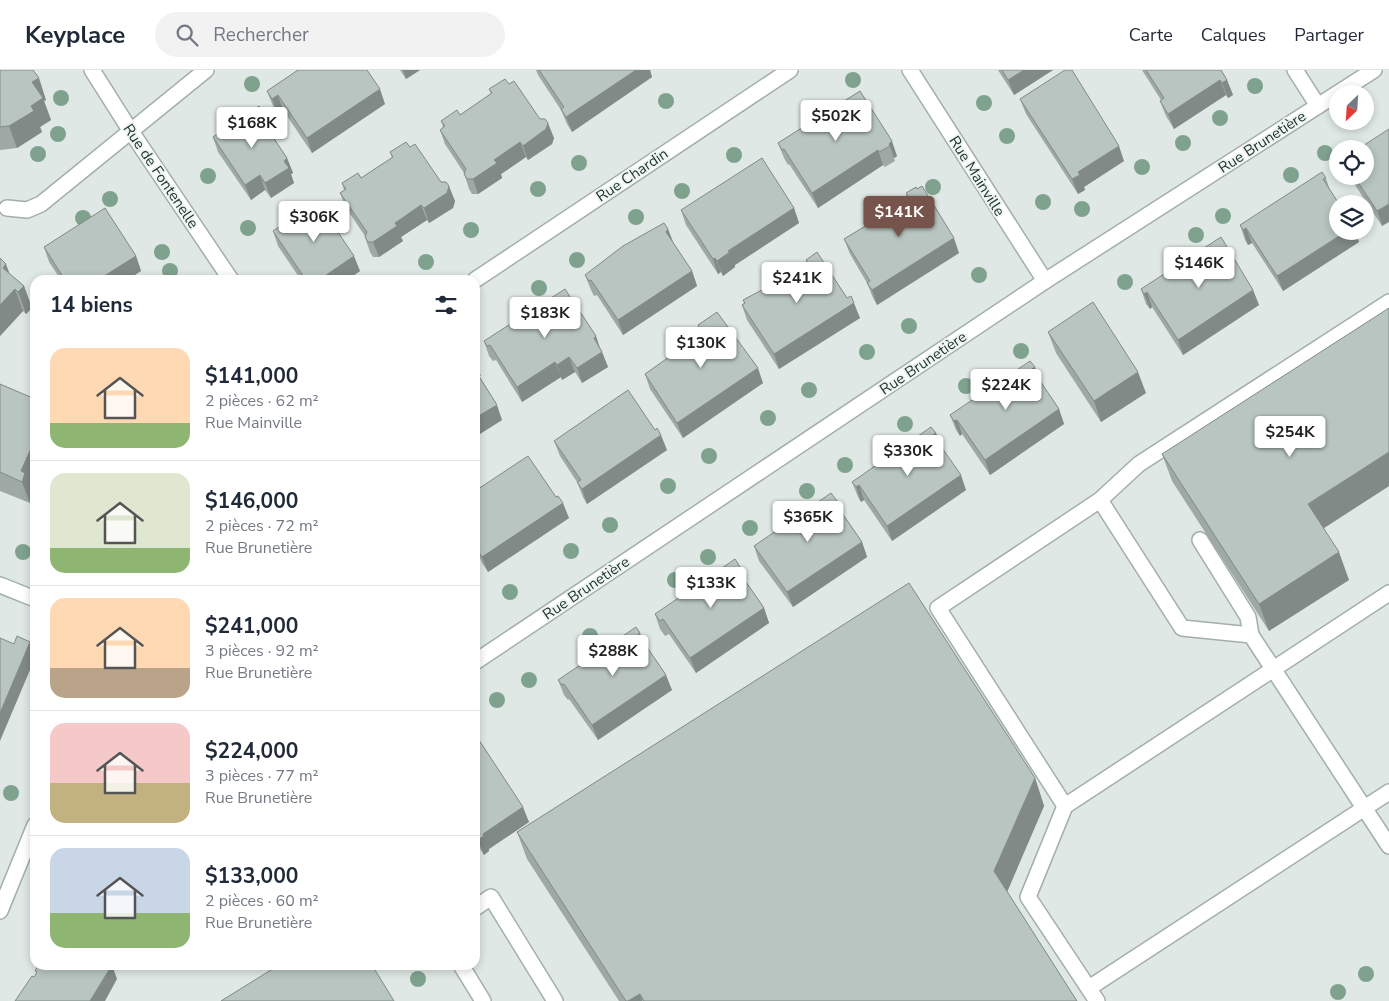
<!DOCTYPE html>
<html lang="fr">
<meta charset="utf-8">
<style>
:root{--surface:#fff;--page:#f2f2f3;--text:#1f2937;--muted:#747a83;--line:#e0e1e3;--accent:#77544b}
body{margin:0;font-family:"Nunito Sans",sans-serif;background:var(--page);color:var(--text);height:100vh;display:flex;flex-direction:column;font-size:19px;white-space:nowrap}
*{box-sizing:border-box;margin:0}
p{font-size:16px;color:var(--muted)}
.icon{flex:none;width:28px;height:28px;fill:none;stroke:currentColor;stroke-width:2;stroke-linecap:round;stroke-linejoin:round}
.map{position:relative;flex:1;overflow:hidden}
.side{position:absolute;left:30px;top:205px;width:450px;height:695px;display:flex;flex-direction:column;background:var(--surface);border-radius:15px;box-shadow:0 2px 8px #0003}
.side>*{flex:none}
.needle{width:32px;rotate:205deg}
.tools{position:absolute;left:1329px;top:15px;display:grid;gap:10px}
.tools a{display:grid;place-items:center;width:45px;height:45px;border-radius:50%;background:var(--surface);box-shadow:0 2px 8px #0003;font-size:25px}
.price{position:absolute;translate:-50% -42px;padding:0 11px;border-radius:5px;background:#fff;color:#222;font-size:16px;line-height:32px;filter:drop-shadow(0 1px 2px #0008)}
.price::after{content:'';position:absolute;left:50%;top:30px;width:15px;height:11px;margin-left:-8px;background:inherit;clip-path:polygon(0 0,100% 0,50% 100%)}
.price.on{background:var(--accent);color:#fff}
ul{padding:0;list-style:none}
li{display:flex;align-items:center;gap:15px;height:125px;padding:0 20px}
li+li{border-top:1px solid var(--line)}
li span{display:grid;place-items:center;flex:none;width:140px;height:100px;border-radius:15px;color:#555}
li>.icon{margin-inline-start:auto}
span .icon{width:60px;height:60px;fill:#fffc;stroke-width:1}
li b{font-size:21px}
h2{display:flex;justify-content:space-between;align-items:center;height:60px;padding:0 20px;font-size:21px}
header{display:flex;align-items:center;gap:30px;box-sizing:border-box;height:70px;padding:0 25px;background:var(--surface);border-bottom:1px solid var(--line)}
header strong{font-size:24px}
nav{display:flex;gap:28px;margin-inline-start:auto;font-size:18px}
.search{width:350px;height:45px;background:var(--page);display:flex;align-items:center;gap:12px;box-sizing:border-box;padding:0 18px;border-radius:28px;color:var(--muted);font-size:19px}
.map>svg:first-child{display:block}
</style>
<header>
<strong>Keyplace</strong>
<div class="search"><svg class="icon" aria-label="search" viewBox="0 0 24 24"><circle cx="10" cy="10" r="6"/><path d="M15 15l6 6"/></svg>Rechercher</div>
<nav><a>Carte</a><a>Calques</a><a>Partager</a></nav>
</header>
<div class="map">
<svg width="1389" height="931" viewBox="0 0 1389 931">
<rect width="100%" height="100%" fill="#dfe8e4"/>
<g fill="none" stroke-linecap="round" stroke-linejoin="round">
<!-- service casing -->
<g stroke="#a3afab" stroke-width="18">
<g id="service">
<path d="M1100,430L1182,558L1251,565L1389,776"/>
<path d="M1200,470L1248,547L1251,565"/>
<path d="M1065,736L938,538L1100,430L1139,394L1389,232"/>
<path d="M475,838L491,827L555,931"/>
<path d="M1089,918L1389,722"/>
<path d="M1097,931L1028,827L1065,736L1389,523"/>
</g>
</g>
<!-- minor casing -->
<g stroke="#a3afab" stroke-width="18">
<g id="minor">
<path d="M92,0L130,60L231,210"/>
<path d="M910,0L1045,211"/>
<path d="M1295,0L1318,36"/>
<path d="M7,138L27,140L41,134L206,0"/>
<path d="M475,210L790,0"/>
<path d="M0,515L35,529"/>
<path d="M475,592L1045,211L1374,0"/>
<path d="M0,841L35,755"/>
<path d="M461,895L483,931"/>
</g>
</g>
<!-- service -->
<use href="#service" stroke="#fff" stroke-width="15"/>
<!-- minor -->
<use href="#minor" stroke="#fff" stroke-width="15"/>
</g>
<!-- trees -->
<g fill="#7fa28f">
<circle cx="853" cy="10" r="8"/>
<circle cx="252" cy="14" r="8"/>
<circle cx="1255" cy="16" r="8"/>
<circle cx="61" cy="28" r="8"/>
<circle cx="666" cy="31" r="8"/>
<circle cx="984" cy="33" r="8"/>
<circle cx="1220" cy="48" r="8"/>
<circle cx="58" cy="64" r="8"/>
<circle cx="1007" cy="66" r="8"/>
<circle cx="1183" cy="73" r="8"/>
<circle cx="1325" cy="83" r="8"/>
<circle cx="38" cy="84" r="8"/>
<circle cx="734" cy="85" r="8"/>
<circle cx="579" cy="93" r="8"/>
<circle cx="1142" cy="97" r="8"/>
<circle cx="1291" cy="105" r="8"/>
<circle cx="208" cy="106" r="8"/>
<circle cx="933" cy="117" r="8"/>
<circle cx="538" cy="119" r="8"/>
<circle cx="682" cy="121" r="8"/>
<circle cx="110" cy="129" r="8"/>
<circle cx="1043" cy="132" r="8"/>
<circle cx="1082" cy="139" r="8"/>
<circle cx="1223" cy="146" r="8"/>
<circle cx="636" cy="147" r="8"/>
<circle cx="83" cy="148" r="8"/>
<circle cx="248" cy="158" r="8"/>
<circle cx="471" cy="160" r="8"/>
<circle cx="1196" cy="165" r="8"/>
<circle cx="162" cy="182" r="8"/>
<circle cx="577" cy="190" r="8"/>
<circle cx="426" cy="192" r="8"/>
<circle cx="170" cy="201" r="8"/>
<circle cx="979" cy="205" r="8"/>
<circle cx="1125" cy="212" r="8"/>
<circle cx="539" cy="218" r="8"/>
<circle cx="909" cy="256" r="8"/>
<circle cx="1021" cy="281" r="8"/>
<circle cx="867" cy="282" r="8"/>
<circle cx="966" cy="316" r="8"/>
<circle cx="809" cy="320" r="8"/>
<circle cx="768" cy="348" r="8"/>
<circle cx="905" cy="354" r="8"/>
<circle cx="709" cy="386" r="8"/>
<circle cx="845" cy="395" r="8"/>
<circle cx="668" cy="416" r="8"/>
<circle cx="807" cy="421" r="8"/>
<circle cx="610" cy="455" r="8"/>
<circle cx="750" cy="458" r="8"/>
<circle cx="571" cy="481" r="8"/>
<circle cx="23" cy="482" r="8"/>
<circle cx="708" cy="487" r="8"/>
<circle cx="675" cy="510" r="8"/>
<circle cx="510" cy="522" r="8"/>
<circle cx="590" cy="566" r="8"/>
<circle cx="529" cy="610" r="8"/>
<circle cx="497" cy="630" r="8"/>
<circle cx="11" cy="723" r="8"/>
<circle cx="1366" cy="904" r="8"/>
<circle cx="418" cy="909" r="8"/>
<circle cx="1338" cy="922" r="8"/>
</g>
<!-- wall -->
<g fill="#9ea9a5">
<path d="M0,0L46,30L44,31L51,50L40,57L42,62L17,78L0,80Z"/>
<path d="M400,0H420L406,9Z"/>
<path d="M536,0H650L652,7L572,62L567,54L561,40L538,5Z"/>
<path d="M998,0H1053L1014,25Z"/>
<path d="M1142,0H1221L1227,10L1233,25L1228,28L1226,25L1174,59L1166,46L1160,31L1161,30Z"/>
<path d="M509,14L540,49L554,68L552,74L528,90L526,87L513,96L501,104L502,108L478,124H472L469,119L464,103L445,74L440,60L443,57L441,51L460,45L491,24L489,19Z"/>
<path d="M267,21L385,34L312,83L283,40L278,44L273,36Z"/>
<path d="M860,21L897,86L894,88L895,91L885,97L883,95L818,138L789,94L788,95L784,88L778,73Z"/>
<path d="M1020,29L1124,91L1084,117L1085,120L1078,124L1026,44Z"/>
<path d="M269,57L267,58L287,88L293,103L291,104L294,113L271,128L265,120L251,130L218,82L213,67Z"/>
<path d="M410,77L441,112L455,131L453,138L429,153L427,150L401,167L403,171L379,187H373L370,182L365,167V166L346,138L340,123L344,120L342,113L361,108L392,88L390,82Z"/>
<path d="M1346,106H1365L1382,156L1351,109L1349,110Z"/>
<path d="M1326,108L1330,121L1338,161H1355L1359,172L1283,221L1252,173L1248,175L1245,170L1240,155Z"/>
<path d="M906,123L959,183L877,235L873,228L867,213L850,184L844,169L881,146L880,143L907,126Z"/>
<path d="M794,138L799,153L735,195V197L723,206L721,202L718,204L686,155L681,140Z"/>
<path d="M273,161L360,201L347,210H301L278,176Z"/>
<path d="M673,173L692,201L697,216L623,265L597,225L594,226L591,220L585,205Z"/>
<path d="M44,177L136,186L141,201L127,210H61L49,192Z"/>
<path d="M0,188L10,204L24,216L32,238L26,244L23,241L0,266Z"/>
<path d="M806,190L847,228L860,248L779,299L747,250L742,235L744,233L743,230L808,196Z"/>
<path d="M1141,219L1253,220L1259,235L1183,285L1152,237L1150,239L1146,234Z"/>
<path d="M698,255L763,313L683,368L650,319L645,304L701,265Z"/>
<path d="M1048,262L1146,323L1101,352L1056,283Z"/>
<path d="M484,271L600,278L602,282L608,297L582,313L575,302L562,310L561,307L522,332L496,290L493,291L489,286Z"/>
<path d="M475,290L481,306H479L502,350L475,367Z"/>
<path d="M1039,310L1059,339L1064,354L990,405L962,364L960,366L956,360L950,345Z"/>
<path d="M0,314L35,329V410L31,419L33,425L30,433L0,421Z"/>
<path d="M936,363L940,374L966,420L892,471L864,430L861,432L858,427L852,412Z"/>
<path d="M554,371L667,380L587,434L583,427L577,412L560,386Z"/>
<path d="M1162,384L1389,416L1323,458L1349,510L1269,561L1172,411Z"/>
<path d="M475,421L556,427L569,448L488,502L482,493L476,478H477L475,475Z"/>
<path d="M840,440L862,472L867,487L793,537L759,491L754,476Z"/>
<path d="M740,497L745,511L764,538L769,553L696,603L669,564L665,566L660,559L655,544Z"/>
<path d="M640,563L644,572L672,620L598,670L569,629L568,630L564,625L558,610Z"/>
<path d="M475,664L529,752L489,779V781L484,785L475,771Z"/>
<path d="M1035,708L1044,736L1007,822L1077,931H619L527,789L517,762Z"/>
</g>
<!-- shaded-wall -->
<g fill="#818a86">
<path d="M403,0H420L406,9Z"/>
<path d="M636,0H650L652,7L572,62L566,47Z"/>
<path d="M1024,0H1053L1014,25L1008,10Z"/>
<path d="M39,8L46,30L44,31L51,50L40,57L42,62L17,78L9,56L32,12Z"/>
<path d="M1220,10L1226,25L1174,59L1168,44Z"/>
<path d="M1227,10L1233,25L1228,28L1222,13Z"/>
<path d="M380,19L385,34L312,83L307,68Z"/>
<path d="M278,25L283,40L278,44L272,29Z"/>
<path d="M264,42L269,57L264,60L258,45Z"/>
<path d="M548,53L554,68L552,74L528,90L523,76Z"/>
<path d="M892,71L897,86L894,88L889,74Z"/>
<path d="M520,72L526,87L501,104L502,108L478,124L473,109L494,90Z"/>
<path d="M1119,76L1124,91L1084,117L1085,120L1078,124L1072,109L1078,102Z"/>
<path d="M878,80L883,95L818,138L812,123Z"/>
<path d="M287,88L293,103L291,104L294,113L271,128L265,113L284,91Z"/>
<path d="M260,105L265,120L251,130L245,115Z"/>
<path d="M449,116L455,131L453,138L429,153L424,138Z"/>
<path d="M1389,134V152L1382,156L1377,141Z"/>
<path d="M421,135L427,150L401,167L403,171L379,187L373,172L395,153Z"/>
<path d="M794,138L799,153L735,195V197L723,206L717,191L728,181Z"/>
<path d="M1246,158L1252,173L1248,175L1243,160Z"/>
<path d="M668,159L674,174L666,162Z"/>
<path d="M1347,161H1355L1359,172L1283,221L1277,206Z"/>
<path d="M954,168L959,183L877,235L872,220Z"/>
<path d="M136,186L141,201L127,210H98Z"/>
<path d="M354,186L360,201L347,210H319Z"/>
<path d="M715,188L721,202L718,204L713,189Z"/>
<path d="M6,194L14,216L3,198Z"/>
<path d="M692,201L697,216L623,265L618,250Z"/>
<path d="M24,216L32,238L26,244L18,222Z"/>
<path d="M15,219L23,241L0,266V235Z"/>
<path d="M1253,220L1259,235L1183,285L1178,270Z"/>
<path d="M1147,222L1152,237L1150,239L1144,224Z"/>
<path d="M854,233L860,248L779,299L774,284Z"/>
<path d="M596,266L601,281L594,268Z"/>
<path d="M602,282L608,297L582,313L577,298Z"/>
<path d="M569,287L575,302L562,310L557,295Z"/>
<path d="M555,292L561,307L522,332L517,317Z"/>
<path d="M1035,297L1040,312L1032,299Z"/>
<path d="M758,298L763,313L683,368L677,353Z"/>
<path d="M1138,302L1146,323L1101,352L1094,331Z"/>
<path d="M497,335L502,350L475,367V348Z"/>
<path d="M1059,339L1064,354L990,405L985,390Z"/>
<path d="M957,350L962,364L960,366L954,351Z"/>
<path d="M936,363L941,378L933,365Z"/>
<path d="M661,365L667,380L587,434L582,419Z"/>
<path d="M33,374L35,380V410L31,419L33,425L30,433L22,412L21,401Z"/>
<path d="M1389,382V416L1318,462L1308,434Z"/>
<path d="M961,405L966,420L892,471L887,456Z"/>
<path d="M859,415L864,430L861,432L856,417Z"/>
<path d="M563,433L569,448L488,502L482,487Z"/>
<path d="M862,472L867,487L793,537L787,522Z"/>
<path d="M1339,482L1349,510L1269,561L1259,534Z"/>
<path d="M764,538L769,553L696,603L690,588Z"/>
<path d="M30,572L35,586V588L0,671V643Z"/>
<path d="M666,605L672,620L598,670L592,655Z"/>
<path d="M1035,708L1044,736L1004,829L994,801Z"/>
<path d="M523,737L529,752L489,779V781L484,785L478,770L483,764Z"/>
<path d="M112,895L117,909L105,931H90Z"/>
<path d="M640,924L642,931H628Z"/>
</g>
<!-- building -->
<g fill="#b8c5c0" stroke="#818a86">
<path d="M0,0H33L39,8L32,12L43,28L31,36L34,41L9,56L0,57Z"/>
<path d="M298,0H367L380,19L307,68L278,25L272,29L267,21Z"/>
<path d="M539,0H636L566,47L561,39L564,37Z"/>
<path d="M1002,0H1024L1008,10Z"/>
<path d="M1065,0H1072L1119,76L1078,102L1080,105L1072,109L1020,29Z"/>
<path d="M1146,0H1221L1227,10L1222,13L1220,10L1168,44L1160,31L1164,28Z"/>
<path d="M505,9L509,14L514,11L540,49H545L548,53L546,59L523,76L520,72L494,90L497,93L473,109H467L464,104L466,99L440,60L445,56L441,51L457,40L460,45L492,23L489,19Z"/>
<path d="M860,21L892,71L889,74L890,76L879,82L878,80L812,123L784,79L782,80L778,73Z"/>
<path d="M259,36L264,42L258,45L287,88L284,91L289,98L265,113L260,105L245,115L213,67Z"/>
<path d="M1389,59V134L1377,141L1354,106H1365V79H1358Z"/>
<path d="M406,72L410,77L415,74L441,112H446L449,116L447,123L424,138L421,135L395,153L397,156L373,172H368L365,167L367,162L340,123L346,119L342,113L358,103L361,108L393,87L390,82Z"/>
<path d="M762,88L794,138L728,181L730,182L717,191L715,188L713,189L681,140Z"/>
<path d="M1322,102L1326,108L1323,109L1339,134H1338V161H1347L1277,206L1246,158L1243,160L1240,155Z"/>
<path d="M922,116L954,168L872,220L867,213L870,211L844,169L882,146L880,143L908,125L906,123L916,117L917,119Z"/>
<path d="M317,131L354,186L319,210H306L273,161Z"/>
<path d="M105,138L136,186L98,210H65L44,177Z"/>
<path d="M664,153L668,159L666,162L692,201L618,250L591,210L589,211L585,205L623,176Z"/>
<path d="M1221,167L1253,220L1178,270L1147,222L1144,224L1141,219Z"/>
<path d="M817,182L847,228L851,226L854,233L774,284L742,235L745,233L743,230L809,195L806,190Z"/>
<path d="M0,188L6,194L3,198L24,216L18,222L15,219L0,235Z"/>
<path d="M146,206L149,210H143L142,208Z"/>
<path d="M565,219L596,266L594,268L602,282L577,298L569,287L557,295L555,292L517,317L490,275L487,276L484,271Z"/>
<path d="M1093,232L1138,302L1094,331L1048,262Z"/>
<path d="M1389,238V382L1308,434L1339,482L1259,534L1162,384Z"/>
<path d="M717,242L758,298L677,353L645,304L703,263L698,255Z"/>
<path d="M1030,291L1035,297L1032,299L1059,339L985,390L957,350L954,351L950,345Z"/>
<path d="M475,300L497,335L475,348Z"/>
<path d="M0,314L35,329V375L33,374L21,401L25,403L22,412L0,402Z"/>
<path d="M628,320L655,360L657,358L661,365L582,419L577,412L581,410L554,371Z"/>
<path d="M931,357L936,363L933,365L961,405L887,456L859,415L856,417L852,412Z"/>
<path d="M528,386L556,427L558,426L563,433L482,487L476,478L480,476L475,468V421Z"/>
<path d="M831,423L837,431L835,433L862,472L787,522L754,476Z"/>
<path d="M735,489L740,497L737,499L764,538L690,588L663,549L660,551L655,544Z"/>
<path d="M909,513L1035,708L994,801L1077,931H644L640,924L628,931H626L517,762Z"/>
<path d="M636,557L640,563L638,564L666,605L592,655L564,614L562,615L558,610Z"/>
<path d="M17,566L30,572L0,643V568L14,574Z"/>
<path d="M475,664L523,737L483,764L484,766L478,770L475,765Z"/>
<path d="M38,895H112L90,931H15L32,906L34,907L37,902L35,901Z"/>
<path d="M279,895H372L394,931H221Z"/>
</g>
<g text-anchor="middle" dominant-baseline="central" stroke-width="4" stroke-linejoin="round" paint-order="stroke">
<!-- street labels -->
<g font-size="15" fill="#223632" stroke="#eff5f2">
<text transform="translate(1262 72) rotate(-33)">Rue Brunetière</text>
<text transform="translate(632 105) rotate(-34)">Rue Chardin</text>
<text transform="translate(161 106) rotate(56)">Rue de Fontenelle</text>
<text transform="translate(977 106) rotate(58)">Rue Mainville</text>
<text transform="translate(923 293) rotate(-34)">Rue Brunetière</text>
<text transform="translate(586 518) rotate(-34)">Rue Brunetière</text>
</g>
</g>
</svg>
<div class="tools">
<a><svg class="needle" viewBox="-14 -14 28 28"><path d="M0-13l5 13h-10z" fill="#e53935"/><path d="M0 13l5-13h-10z" fill="#747a83"/></svg></a>
<a><svg class="icon" aria-label="locate" viewBox="0 0 24 24"><circle cx="12" cy="12" r="6"/><path d="M12 2v4M12 18v4M2 12h4M18 12h4"/></svg></a>
<a><svg class="icon" aria-label="layers" viewBox="0 0 24 24"><path d="M12 4l9 5-9 5-9-5zM3 14l9 5 9-5"/></svg></a>
</div>
<b class="price" style="left:836px;top:72px">$502K</b>
<b class="price" style="left:252px;top:79px">$168K</b>
<b class="price on" style="left:899px;top:168px">$141K</b>
<b class="price" style="left:314px;top:173px">$306K</b>
<b class="price" style="left:1199px;top:219px">$146K</b>
<b class="price" style="left:797px;top:234px">$241K</b>
<b class="price" style="left:545px;top:269px">$183K</b>
<b class="price" style="left:701px;top:299px">$130K</b>
<b class="price" style="left:1006px;top:341px">$224K</b>
<b class="price" style="left:1290px;top:388px">$254K</b>
<b class="price" style="left:908px;top:407px">$330K</b>
<b class="price" style="left:808px;top:473px">$365K</b>
<b class="price" style="left:711px;top:539px">$133K</b>
<b class="price" style="left:613px;top:607px">$288K</b>
<section class="side">
<h2>14 biens<svg class="icon" aria-label="filters" viewBox="0 0 24 24"><path d="M4 7h16M4 17h16"/><circle cx="9" cy="7" r="2"/><circle cx="15" cy="17" r="2"/></svg></h2>
<ul>
<li><span style="background:linear-gradient(#ffd9b3 75%,#8fb573 0)"><svg class="icon" aria-label="home" viewBox="0 0 24 24"><path d="M3 11l9-7 9 7M6 9v11h12V9"/></svg></span><div><b>$141,000</b><p>2 pièces · 62 m²</p><p>Rue Mainville</p></div></li>
<li><span style="background:linear-gradient(#dfe7d0 75%,#8fb573 0)"><svg class="icon" aria-label="home" viewBox="0 0 24 24"><path d="M3 11l9-7 9 7M6 9v11h12V9"/></svg></span><div><b>$146,000</b><p>2 pièces · 72 m²</p><p>Rue Brunetière</p></div></li>
<li><span style="background:linear-gradient(#ffd9b3 70%,#b9a48a 0)"><svg class="icon" aria-label="home" viewBox="0 0 24 24"><path d="M3 11l9-7 9 7M6 9v11h12V9"/></svg></span><div><b>$241,000</b><p>3 pièces · 92 m²</p><p>Rue Brunetière</p></div></li>
<li><span style="background:linear-gradient(#f6c9c9 60%,#c2b280 0)"><svg class="icon" aria-label="home" viewBox="0 0 24 24"><path d="M3 11l9-7 9 7M6 9v11h12V9"/></svg></span><div><b>$224,000</b><p>3 pièces · 77 m²</p><p>Rue Brunetière</p></div></li>
<li><span style="background:linear-gradient(#c9d6e8 65%,#8fb573 0)"><svg class="icon" aria-label="home" viewBox="0 0 24 24"><path d="M3 11l9-7 9 7M6 9v11h12V9"/></svg></span><div><b>$133,000</b><p>2 pièces · 60 m²</p><p>Rue Brunetière</p></div></li>
</ul>
</section>
</div>
